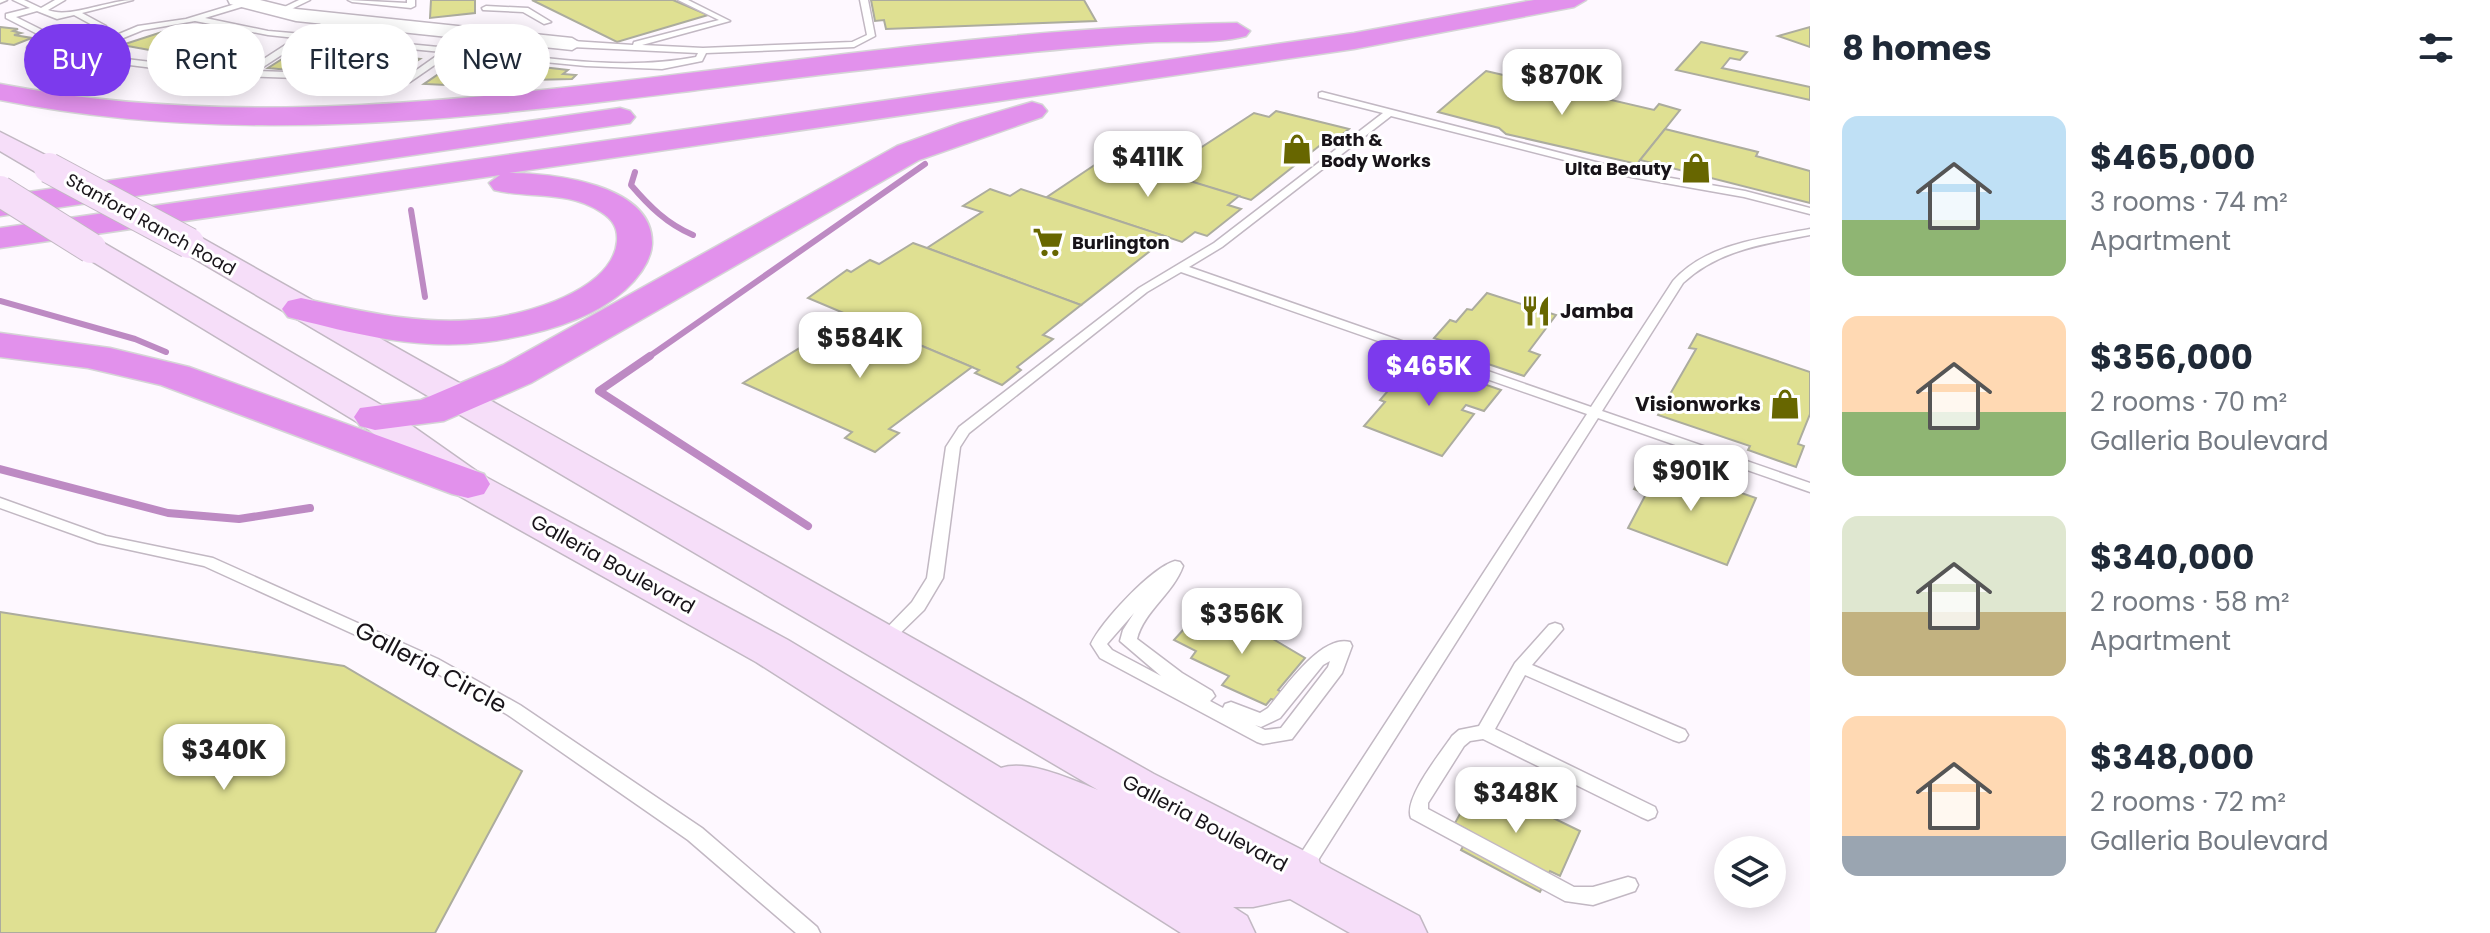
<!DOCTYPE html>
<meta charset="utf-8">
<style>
:root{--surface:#fff;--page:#f2f2f3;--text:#1f2937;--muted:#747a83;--accent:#7c3aed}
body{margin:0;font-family:Poppins,sans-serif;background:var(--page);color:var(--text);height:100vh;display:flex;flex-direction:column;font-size:30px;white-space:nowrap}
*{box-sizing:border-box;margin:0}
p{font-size:26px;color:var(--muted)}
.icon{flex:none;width:44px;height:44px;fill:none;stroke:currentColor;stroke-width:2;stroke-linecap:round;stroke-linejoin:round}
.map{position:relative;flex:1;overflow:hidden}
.sheet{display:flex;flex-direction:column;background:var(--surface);width:680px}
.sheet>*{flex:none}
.guide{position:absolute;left:24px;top:24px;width:760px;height:72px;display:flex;gap:16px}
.controls{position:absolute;left:1714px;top:836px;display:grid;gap:16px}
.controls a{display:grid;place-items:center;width:72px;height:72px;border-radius:50%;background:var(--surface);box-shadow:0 4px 20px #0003;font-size:40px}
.price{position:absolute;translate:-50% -68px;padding:0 18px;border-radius:16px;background:#fff;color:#222;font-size:26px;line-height:52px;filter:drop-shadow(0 2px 4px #0008)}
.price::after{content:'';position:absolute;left:50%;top:48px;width:24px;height:18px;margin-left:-12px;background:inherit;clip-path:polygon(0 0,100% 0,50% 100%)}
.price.active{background:var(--accent);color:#fff}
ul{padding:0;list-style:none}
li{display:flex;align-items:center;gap:24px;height:200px;padding:0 32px}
li span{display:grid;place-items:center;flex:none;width:224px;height:160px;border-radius:16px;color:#555}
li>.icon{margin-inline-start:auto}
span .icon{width:96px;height:96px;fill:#fffc;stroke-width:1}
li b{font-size:34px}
h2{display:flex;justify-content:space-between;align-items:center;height:96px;padding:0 32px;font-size:34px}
.tag{padding:0 28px;border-radius:36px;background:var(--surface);box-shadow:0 4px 20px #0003;font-size:28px;line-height:72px}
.tag.active{background:var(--accent);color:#fff}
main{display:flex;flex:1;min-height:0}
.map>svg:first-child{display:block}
</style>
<main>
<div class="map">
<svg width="1810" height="933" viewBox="0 0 1810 933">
<rect width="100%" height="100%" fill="#fef8ff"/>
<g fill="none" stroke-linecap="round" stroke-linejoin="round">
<!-- stream-far1 -->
<g stroke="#bd8ac3" stroke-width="6">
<path d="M635,172L631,185C649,206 667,224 693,235"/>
<path d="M411,210L425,297"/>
<path d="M0,301L135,339L166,352"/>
<path d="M647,358L925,164"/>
</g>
<!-- stream -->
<g stroke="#bd8ac3" stroke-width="8">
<path d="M650,356L599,391L808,526"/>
<path d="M0,469L168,513L239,519L310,508"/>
</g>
</g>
<!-- building -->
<g fill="#dfe092" stroke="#acac9e" stroke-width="2">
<path d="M431,0H475V13L430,18Z"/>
<path d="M532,0H673L708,15L617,42Z"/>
<path d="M871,0H1084L1096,21L886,29L884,20L875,21Z"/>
<path d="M0,27L18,29L13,31L21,33L14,35L32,38L14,45L0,43Z"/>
<path d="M1810,27V47L1778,36Z"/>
<path d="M220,30L235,33L219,40L258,48L244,54L252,56L232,65L122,45L165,31L200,38Z"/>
<path d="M1701,42L1747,52L1740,60L1730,58L1722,68L1810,87V100L1676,70Z"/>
<path d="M304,45L420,59L399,72L332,74L268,68Z"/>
<path d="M456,62L518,70L525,65L568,70L563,74L576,75L572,79L491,81L468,86L424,84Z"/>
<path d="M1486,71L1654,110L1659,104L1680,110L1637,164L1506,134L1499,128L1438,112Z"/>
<path d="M1276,111L1349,129L1340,136L1333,135L1251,200L1162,173L1254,113L1269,117Z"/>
<path d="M1665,129L1758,152L1756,156L1810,171V203L1640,160Z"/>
<path d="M1108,156L1239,196L1228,205L1241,209L1207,236L1195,232L1182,242L1047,197Z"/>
<path d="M990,189L1010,196L1021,189L1168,237L1081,305L927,248L982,212L963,206Z"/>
<path d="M913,243L927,248L1081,305L1043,335L1053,339L1017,367L1021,370L1002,385L975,373L979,370L808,298L847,270L851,272L870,260L879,264Z"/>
<path d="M1487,293L1556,315L1529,351L1540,355L1524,376L1476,360L1481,354L1434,338L1450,320L1456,322L1467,309L1472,310Z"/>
<path d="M851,316L972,367L889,429L899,433L875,452L845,438L852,432L743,383Z"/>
<path d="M1697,334L1810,372V414L1798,444L1804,446L1796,467L1748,450L1750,446L1658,415L1696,349L1689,348Z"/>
<path d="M1404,363L1450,380L1455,374L1501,390L1484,411L1466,405L1462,410L1474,414L1442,456L1364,426L1385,402L1380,400L1393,385L1386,383Z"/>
<path d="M1658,464L1756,498L1727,565L1628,528L1646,494L1634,489L1645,471L1653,474Z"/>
<path d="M0,612L344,666L522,771L435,933H0Z"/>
<path d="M1216,613L1255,630L1258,626L1276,635L1273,639L1305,658L1278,690L1281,692L1274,700L1271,699L1266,705L1222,685L1229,676L1191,658L1196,651L1174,640L1193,619L1206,625Z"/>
<path d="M1478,781L1511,797L1514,791L1551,808L1547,815L1580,831L1560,876L1550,871L1540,892L1461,850L1471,832L1455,823Z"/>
</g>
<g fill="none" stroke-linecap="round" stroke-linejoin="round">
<!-- service casing -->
<g stroke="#c2b8c3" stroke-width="3">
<g id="service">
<path d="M0,0H7L0,3Z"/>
<path d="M13,0H24L41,8L55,0H65L48,10C69,19 108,0 133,0L82,13L106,26V30L31,51L27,48L28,46L49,40L6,18V14L30,8ZM37,11L57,19L74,15L96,27L58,38L16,17Z"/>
<path d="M299,0H310L281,14L274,12Z"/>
<path d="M348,0L407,3V0H415V6L411,8L352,2Z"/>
<path d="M678,0H688L730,21L642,45L703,48L852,42L867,35L860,0H868L875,36L854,47L706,53L702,61L662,69L586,66L452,53L410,82L210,75L73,58L69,55L138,26L186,19L245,1H248V5L205,18L268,31L303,34L333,16L337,18L336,20L313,35L449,48L476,30L480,32L479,34L458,48C536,56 619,72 696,57L698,53L572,47L568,44L572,41L633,45L634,42L719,20ZM195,21L268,35L296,38L245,71L210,69L84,54L143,30ZM306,39L442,52L408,76L257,71Z"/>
<path d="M486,6L528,8L551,22L544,24L523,12L483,10L482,8Z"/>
<path d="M1322,92L1631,171L1745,191L1810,208V214L1744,197L1631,177L1391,116L1222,247L1189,267L1591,407L1673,281C1707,243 1763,238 1810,229V235C1764,244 1718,250 1683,283L1602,411L1810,483V492L1598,418L1308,876L1301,878L1294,876L1291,870L1294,864L1587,414L1181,272L1147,292L969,433L960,447L943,578L924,610L889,644H877L875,640L912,602L927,578L946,447L959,427L1139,288L1214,243L1383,113L1319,97V93Z"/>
<path d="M0,498L106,536L213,558L438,659L520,705L702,828L817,927L820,933H796L688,840L508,715L426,667L204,566L98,543L0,508Z"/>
<path d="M1175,561L1180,562L1183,566C1173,594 1144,611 1137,639L1182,673L1212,691L1215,696L1210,701L1223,708L1225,704L1231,702L1260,713L1268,708C1284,689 1321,634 1350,642L1352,646L1342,673L1292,739L1263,744L1257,742L1100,658L1091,644C1102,621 1151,568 1175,561ZM1134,613L1123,630L1120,641L1161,676L1112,650L1107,644ZM1330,661L1328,667L1281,728L1265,730L1255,725L1261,727L1280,718L1323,665Z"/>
<path d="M1555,623L1561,625L1563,629L1532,665L1685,730L1688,735L1685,740L1679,742L1673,740L1525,675L1495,729L1655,807L1657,812L1655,817L1648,820L1641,817L1483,739L1470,741L1464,746L1428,803V809L1574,887H1593L1628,877L1635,879L1638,885L1635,891L1593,905L1565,901L1411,818C1403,799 1440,754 1452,736L1459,730L1479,726L1515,663L1549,625Z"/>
</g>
</g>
<!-- tertiary casing -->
<g stroke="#c2b8c3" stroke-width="3">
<path id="tertiary" d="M228,0H260L296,9L572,38L582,44L572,50L296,21L230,4Z"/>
</g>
<!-- secondary casing -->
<g stroke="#c2b8c3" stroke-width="3">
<g id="secondary">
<path d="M0,132L59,162L63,168L59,174H39L0,151Z"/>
<path d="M189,234L200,237L1154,774L1318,858L1320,863L1419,916L1427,933H1350L1290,899L1253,907H1233L1247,916L1255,933H1181L756,662L454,493L362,425L80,254L76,248L80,242H102L388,409L482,475L788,640L1001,768C1028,759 1073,780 1098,790L178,249L174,243L178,237Z"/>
</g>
</g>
<!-- motorway casing -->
<g stroke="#d5d5d6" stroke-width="3">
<g id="motorway">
<path d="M1534,0H1586L1574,7L1354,49L509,173C552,173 654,184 652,244C651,261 638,278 625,290C589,322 532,336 485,342C419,351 351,333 288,317L282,309L288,301L301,298C361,311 421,326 483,319C524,315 613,291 617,241C618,227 612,219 601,212C568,190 529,199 494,190L489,183L500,175L0,248V228L1354,33Z"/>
<path d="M1237,23L1250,31L1246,36C1213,45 1174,40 1139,43C1062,48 985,57 908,65C607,96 301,161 0,100V84C208,124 407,106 615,82C818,58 1033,26 1237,23Z"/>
<path d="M1032,102L1042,105L1047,111L1042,117L919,160L531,383L444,421L375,430L360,426L354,417L360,408L421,400L503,365L897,146L960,123Z"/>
<path d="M620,108L630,111L635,117L630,123L0,216V196Z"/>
<path d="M0,333L110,348L189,367L484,474L490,484L484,494L468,498L452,494L161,385L88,368L0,357Z"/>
</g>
</g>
<!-- service -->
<use href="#service" fill="#fff" fill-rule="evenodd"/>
<!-- tertiary -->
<use href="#tertiary" fill="#fff" fill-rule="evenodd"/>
<!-- secondary -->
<use href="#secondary" fill="#f6def9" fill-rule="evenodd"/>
<!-- motorway -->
<use href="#motorway" fill="#e291ec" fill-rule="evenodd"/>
<!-- secondary-bridge casing -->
<g stroke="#c2b8c3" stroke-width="32" stroke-linecap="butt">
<g id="secondary-bridge">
<path d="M49,168L189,243"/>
<path d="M0,191L91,248"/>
</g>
</g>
<!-- secondary-bridge -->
<use href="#secondary-bridge" stroke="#f6def9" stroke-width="30"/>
</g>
<!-- icons -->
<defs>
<g id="shop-bare" transform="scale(2.4)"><path d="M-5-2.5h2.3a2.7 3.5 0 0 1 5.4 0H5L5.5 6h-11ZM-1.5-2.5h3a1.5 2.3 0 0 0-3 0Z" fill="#676600" stroke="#fff" stroke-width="2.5" paint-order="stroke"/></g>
<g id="supermarket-bare" transform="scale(2.4)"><path d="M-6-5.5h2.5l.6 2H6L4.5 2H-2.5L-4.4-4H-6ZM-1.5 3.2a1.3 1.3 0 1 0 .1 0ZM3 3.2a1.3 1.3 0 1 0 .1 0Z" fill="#676600" stroke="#fff" stroke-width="2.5" paint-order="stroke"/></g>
<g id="restaurant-bare" transform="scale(2.4)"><path d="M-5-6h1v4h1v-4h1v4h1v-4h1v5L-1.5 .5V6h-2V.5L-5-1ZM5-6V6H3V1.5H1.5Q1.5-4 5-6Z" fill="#676600" stroke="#fff" stroke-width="2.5" paint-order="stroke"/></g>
</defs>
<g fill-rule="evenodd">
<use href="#shop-bare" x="1297" y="149"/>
<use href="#shop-bare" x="1696" y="168"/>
<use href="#supermarket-bare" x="1048" y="242"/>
<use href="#restaurant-bare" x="1536" y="311"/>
<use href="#shop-bare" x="1785" y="404"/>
</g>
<g text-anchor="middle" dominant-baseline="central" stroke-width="6" stroke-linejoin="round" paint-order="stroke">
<!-- far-poi labels -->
<g font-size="18" font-weight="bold" fill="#181419" stroke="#fff" text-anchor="start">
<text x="1321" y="139">Bath &amp;<tspan x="1321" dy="21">Body Works</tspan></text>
<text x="1672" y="168" text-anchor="end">Ulta Beauty</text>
<text x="1072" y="242">Burlington</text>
</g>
<!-- far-street labels -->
<g font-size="18" fill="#181419" stroke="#fff">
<text transform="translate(151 224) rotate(29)">Stanford Ranch Road</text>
</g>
<!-- poi labels -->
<g font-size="20" font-weight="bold" fill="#181419" stroke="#fff" text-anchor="start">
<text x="1560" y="311">Jamba</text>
<text x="1761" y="404" text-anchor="end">Visionworks</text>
</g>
<!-- street labels -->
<g font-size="20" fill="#181419" stroke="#fff">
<text transform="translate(613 564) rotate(29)">Galleria Boulevard</text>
<text transform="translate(1205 823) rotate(28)">Galleria Boulevard</text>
</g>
<!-- near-street labels -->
<g font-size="24" fill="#181419" stroke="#fff">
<text transform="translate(431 667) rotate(28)">Galleria Circle</text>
</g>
</g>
</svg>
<div class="controls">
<a><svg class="icon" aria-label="layers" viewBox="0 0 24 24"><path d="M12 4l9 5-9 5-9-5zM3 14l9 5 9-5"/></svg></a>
</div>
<b class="price" style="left:1562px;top:117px">$870K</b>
<b class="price" style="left:1148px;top:199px">$411K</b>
<b class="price" style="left:860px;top:380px">$584K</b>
<b class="price active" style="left:1429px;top:408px">$465K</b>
<b class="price" style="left:1691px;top:513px">$901K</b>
<b class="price" style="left:1242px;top:656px">$356K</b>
<b class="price" style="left:224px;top:792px">$340K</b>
<b class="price" style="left:1516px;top:835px">$348K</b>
<div class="guide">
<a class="tag active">Buy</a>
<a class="tag">Rent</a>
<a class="tag">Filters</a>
<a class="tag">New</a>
</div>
</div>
<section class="sheet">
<h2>8 homes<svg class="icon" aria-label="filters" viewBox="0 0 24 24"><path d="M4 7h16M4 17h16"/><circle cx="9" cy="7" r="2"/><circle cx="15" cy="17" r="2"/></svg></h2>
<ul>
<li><span style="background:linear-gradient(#bfe0f5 65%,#8fb573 0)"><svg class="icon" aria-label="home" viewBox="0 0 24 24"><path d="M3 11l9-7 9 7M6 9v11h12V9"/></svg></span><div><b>$465,000</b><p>3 rooms · 74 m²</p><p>Apartment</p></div></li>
<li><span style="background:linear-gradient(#ffd9b3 60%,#8fb573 0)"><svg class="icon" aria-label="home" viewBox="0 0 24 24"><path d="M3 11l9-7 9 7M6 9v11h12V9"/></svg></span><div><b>$356,000</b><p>2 rooms · 70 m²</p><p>Galleria Boulevard</p></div></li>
<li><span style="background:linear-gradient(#dfe7d0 60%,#c2b280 0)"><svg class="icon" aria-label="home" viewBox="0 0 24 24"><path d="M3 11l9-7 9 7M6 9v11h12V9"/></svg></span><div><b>$340,000</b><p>2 rooms · 58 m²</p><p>Apartment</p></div></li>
<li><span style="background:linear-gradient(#ffd9b3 75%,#9aa5b1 0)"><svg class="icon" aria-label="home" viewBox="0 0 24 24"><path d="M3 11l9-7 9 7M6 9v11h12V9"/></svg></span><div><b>$348,000</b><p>2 rooms · 72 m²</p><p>Galleria Boulevard</p></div></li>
</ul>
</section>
</main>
